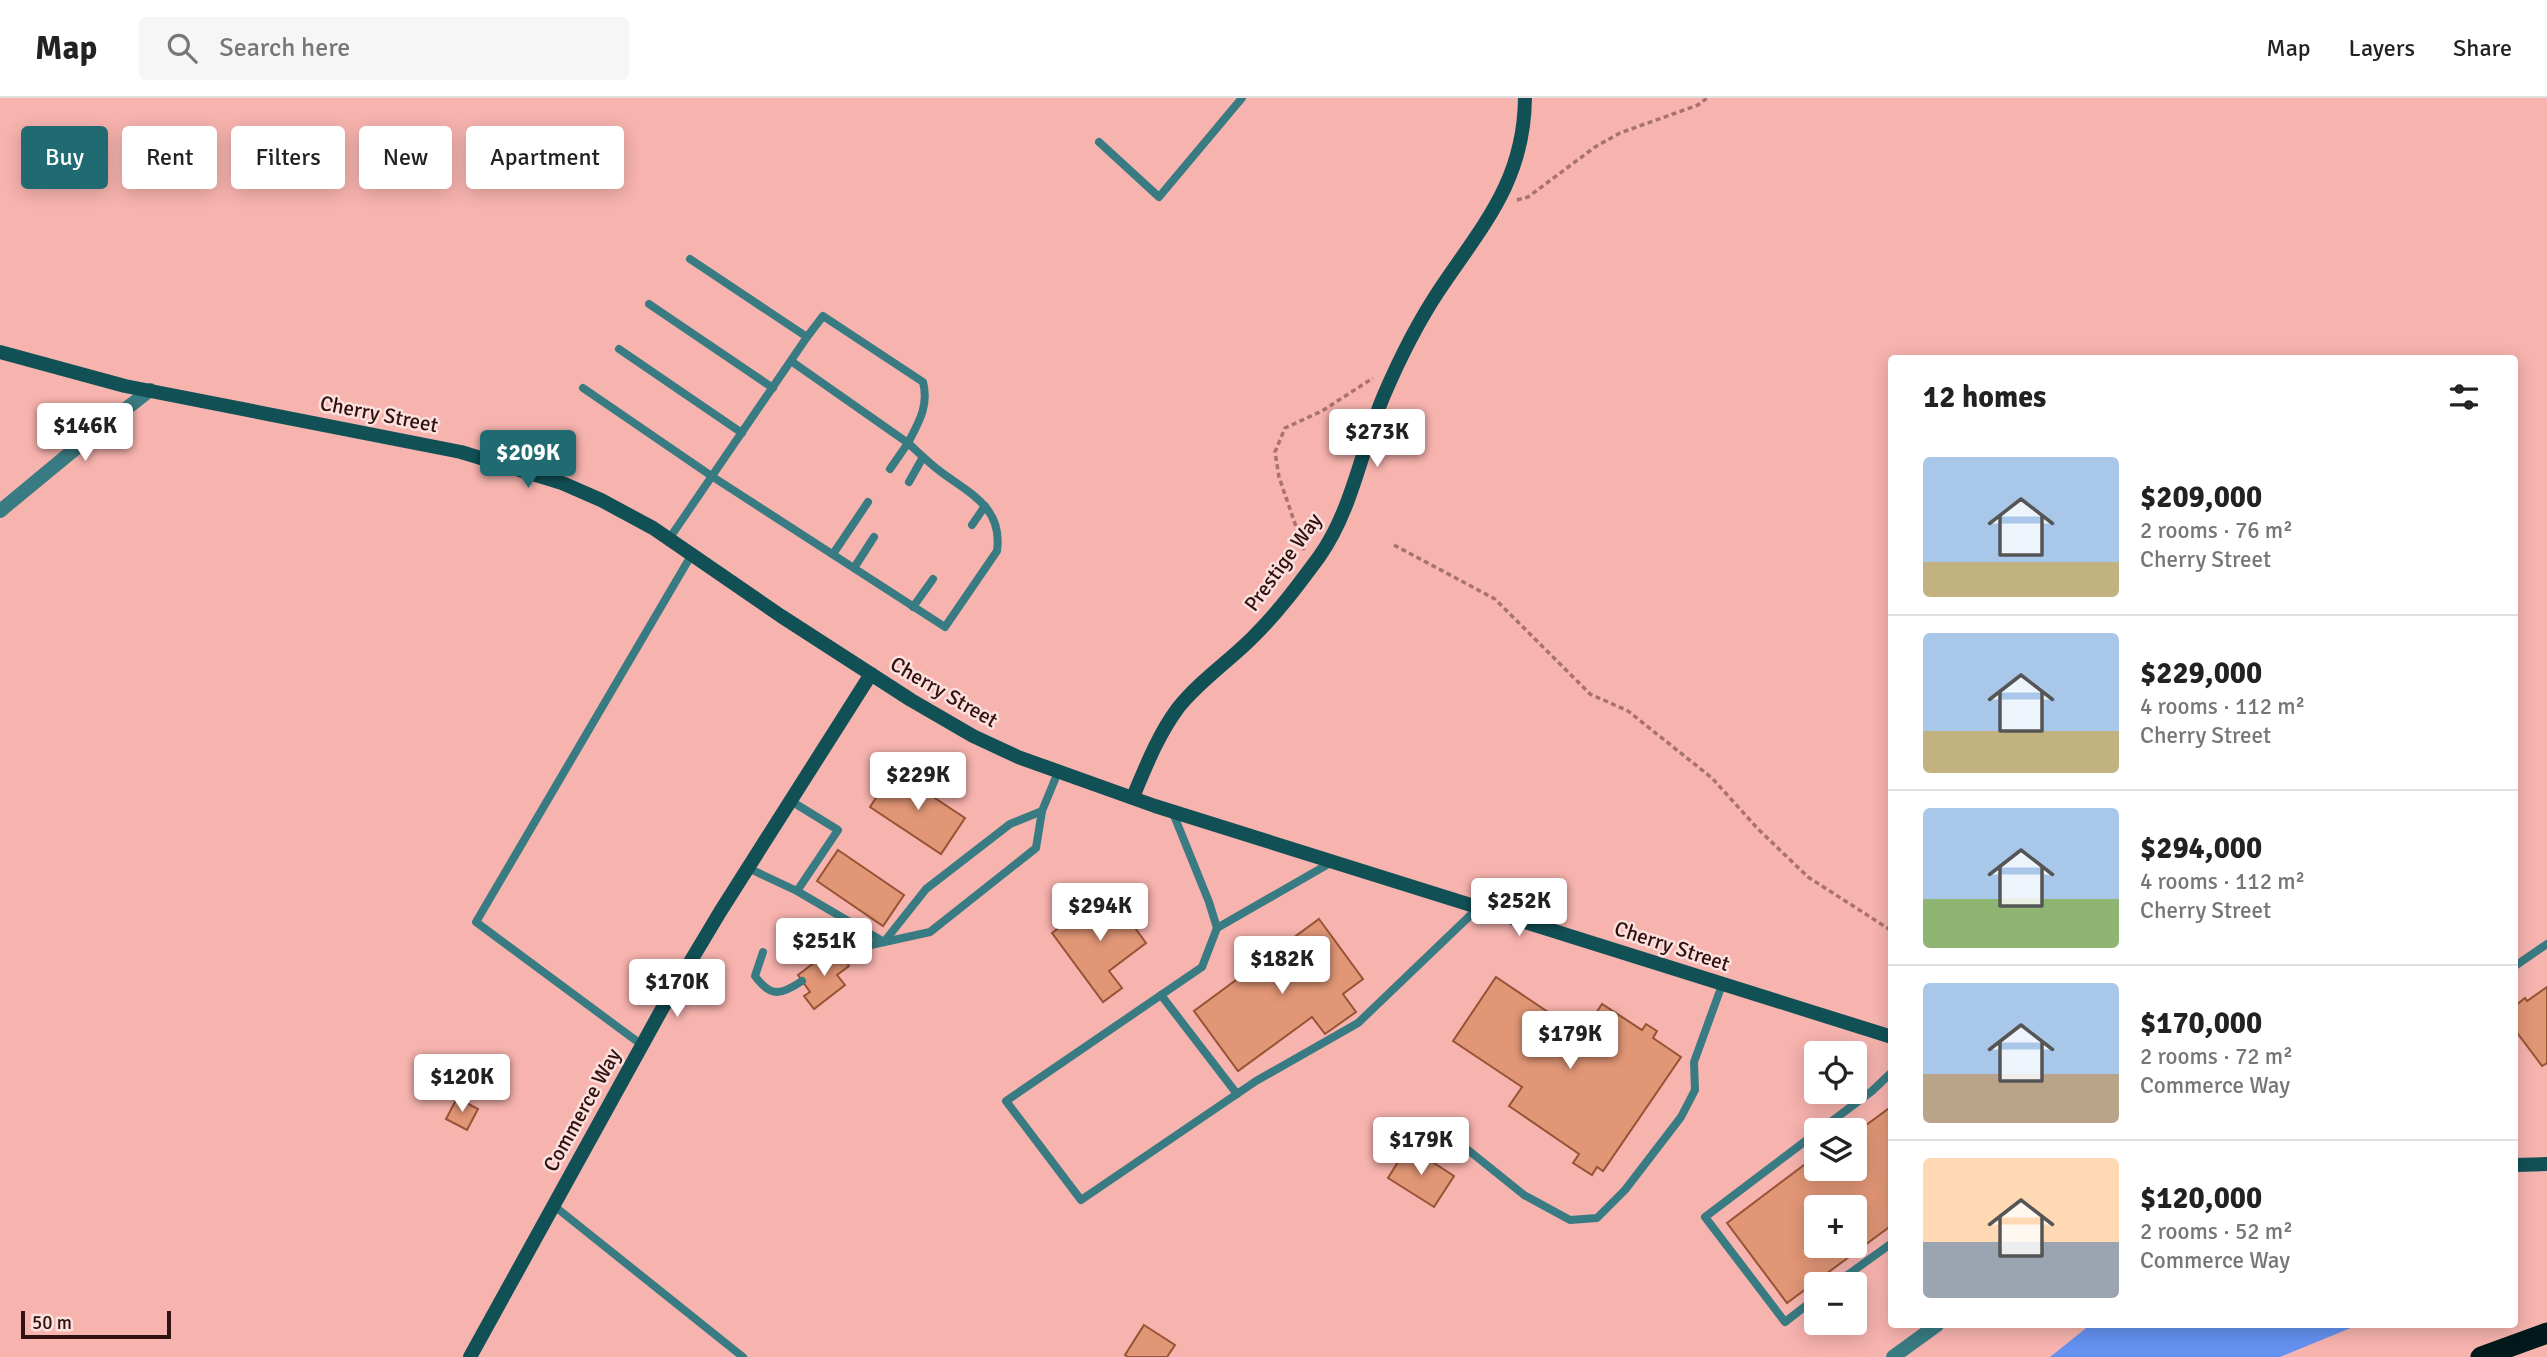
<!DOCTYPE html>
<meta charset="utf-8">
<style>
:root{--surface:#fff;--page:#f6f6f6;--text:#222;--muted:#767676;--line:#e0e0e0;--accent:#206b72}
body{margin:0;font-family:Signika,sans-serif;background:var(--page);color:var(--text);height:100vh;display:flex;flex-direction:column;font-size:26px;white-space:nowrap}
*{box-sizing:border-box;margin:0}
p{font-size:23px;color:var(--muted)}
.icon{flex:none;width:38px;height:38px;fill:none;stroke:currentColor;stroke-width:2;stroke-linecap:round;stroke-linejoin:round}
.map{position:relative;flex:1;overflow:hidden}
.panel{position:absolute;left:1888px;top:257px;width:630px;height:973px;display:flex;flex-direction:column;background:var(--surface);border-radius:7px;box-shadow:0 4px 18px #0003}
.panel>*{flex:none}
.banner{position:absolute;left:21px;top:28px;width:665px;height:63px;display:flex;gap:14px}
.controls{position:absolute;left:1804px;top:943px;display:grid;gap:14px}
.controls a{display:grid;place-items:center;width:63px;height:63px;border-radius:7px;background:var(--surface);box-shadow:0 4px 18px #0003;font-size:35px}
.scale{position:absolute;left:21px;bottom:18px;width:150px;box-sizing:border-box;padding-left:7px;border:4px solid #301110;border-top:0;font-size:19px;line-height:24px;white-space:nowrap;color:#301110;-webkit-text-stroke:5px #fbe0de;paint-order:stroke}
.price{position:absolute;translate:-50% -60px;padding:0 16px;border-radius:7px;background:#fff;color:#222;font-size:23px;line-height:46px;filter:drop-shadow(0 2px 4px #0008)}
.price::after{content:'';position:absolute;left:50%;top:42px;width:21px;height:16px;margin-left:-10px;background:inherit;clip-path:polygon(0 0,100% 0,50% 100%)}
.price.on{background:var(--accent);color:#fff}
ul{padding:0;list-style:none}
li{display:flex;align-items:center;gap:21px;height:175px;padding:0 35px}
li+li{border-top:2px solid var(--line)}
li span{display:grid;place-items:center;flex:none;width:196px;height:140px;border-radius:7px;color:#555}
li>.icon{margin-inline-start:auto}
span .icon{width:84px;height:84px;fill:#fffc;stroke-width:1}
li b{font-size:30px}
h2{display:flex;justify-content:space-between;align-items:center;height:84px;padding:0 35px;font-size:30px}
.pill{padding:0 24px;border-radius:7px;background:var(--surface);box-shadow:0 4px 18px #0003;font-size:24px;line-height:63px}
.pill.on{background:var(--accent);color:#fff}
header{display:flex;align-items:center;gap:42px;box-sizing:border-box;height:98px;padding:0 35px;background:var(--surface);border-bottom:2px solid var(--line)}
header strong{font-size:33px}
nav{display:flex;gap:38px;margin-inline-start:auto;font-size:24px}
.search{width:490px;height:63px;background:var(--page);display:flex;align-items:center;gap:18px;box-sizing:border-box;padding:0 24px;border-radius:7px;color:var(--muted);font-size:26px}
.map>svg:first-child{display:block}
</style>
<header>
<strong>Map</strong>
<div class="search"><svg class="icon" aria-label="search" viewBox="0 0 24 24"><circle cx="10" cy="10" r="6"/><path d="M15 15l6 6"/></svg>Search here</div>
<nav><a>Map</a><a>Layers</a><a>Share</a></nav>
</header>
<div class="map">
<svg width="2547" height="1259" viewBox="0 0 2547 1259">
<rect width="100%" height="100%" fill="#f7b3ae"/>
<!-- water -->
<path fill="#6491f0" d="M2090,1227H2358L2280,1259H2050Z"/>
<!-- building -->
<g fill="#e19676" stroke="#975335" stroke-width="2" fill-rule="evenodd">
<path d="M894,673L965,720L941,756L870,709Z"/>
<path d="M838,752L904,797L883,828L817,783Z"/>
<path d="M1108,793L1146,845L1109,873L1122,890L1103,904L1052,835Z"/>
<path d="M1319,821L1363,881L1343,896L1356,914L1325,936L1312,919L1238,973L1194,913Z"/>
<path d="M835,849L849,868L837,877L845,887L814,911L804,898L810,894L798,877Z"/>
<path d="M1496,879L1603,951L1612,937L1591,923L1602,906L1642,932L1646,926L1657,933L1653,940L1681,959L1603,1073L1597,1069L1592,1077L1573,1065L1579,1056L1509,1008L1522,989L1453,943Z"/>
<path d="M2547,889V965L2542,968L2515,932V908L2525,900L2527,903Z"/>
<path d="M457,1000L478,1011L467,1032L446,1021Z"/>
<path d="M1892,1008V1127L1787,1205L1727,1125L1816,1058V1071H1855V1032H1851L1855,1029L1858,1033ZM1816,1110H1855V1148H1816Z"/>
<path d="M1408,1048L1454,1078L1434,1109L1388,1080Z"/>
<path d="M1144,1227L1175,1247L1167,1259H1128L1125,1257Z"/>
</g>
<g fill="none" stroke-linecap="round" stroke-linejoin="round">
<!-- path -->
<g stroke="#a7726f" stroke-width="3.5" stroke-dasharray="5 3.5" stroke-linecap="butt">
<path d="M1517,102L1528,99L1595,49L1620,35L1698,7L1707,0"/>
<path d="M1394,447L1495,501L1590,596L1628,613L1712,680L1758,731L1808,779L1892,833"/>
<path d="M1304,452L1279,379L1275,354L1285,330L1322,313L1373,280"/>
</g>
<!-- lane -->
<g stroke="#397b82" stroke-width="8">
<path d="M1099,44L1159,99L1242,0"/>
<path d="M690,161L807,239"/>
<path d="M649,206L773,290"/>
<path d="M619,251L742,335"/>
<path d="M583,290L713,379L945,529L997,453C1003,410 971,396 941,374C929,365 919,355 908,345L890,371"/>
<path d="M909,384L923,359"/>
<path d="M972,427L985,408"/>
<path d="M669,441L807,239L823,218L923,284C929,308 919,324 908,345L791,263"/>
<path d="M833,456L868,404"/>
<path d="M854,470L874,439"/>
<path d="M913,509L933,481"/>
<path d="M1173,715L1209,804L1217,830L1202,869L1006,1003L1081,1102L1256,983L1358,925L1479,809"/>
<path d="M748,770L797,793L838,732L791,703"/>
<path d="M797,793L884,844L926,791L1010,726L1042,713L1058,674"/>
<path d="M1217,830L1332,764"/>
<path d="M763,854L755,878C771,900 781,897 802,883"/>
<path d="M839,854L930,834L1036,750L1042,713"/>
<path d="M2515,868L2547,846"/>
<path d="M1161,897L1237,996"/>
<path d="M642,947L476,824L692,456"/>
<path d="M1820,1032L1872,993L1892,974"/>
<path d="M1447,1035L1524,1097L1570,1122L1597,1120L1625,1092L1681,1019L1695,992L1694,964L1722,887"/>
<path d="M1816,1035L1705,1119L1785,1224L1816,1200"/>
<path d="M553,1107L743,1259"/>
<path d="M1835,1186L1892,1145"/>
</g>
<!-- street -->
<g stroke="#397b82" stroke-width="14">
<path d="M0,413L75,351L150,292"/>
<path d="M1893,1259L1937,1227"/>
</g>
<!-- secondary -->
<g stroke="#115156" stroke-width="14">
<path d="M0,254L125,288L461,354L562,385L601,402L653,430L781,518L911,602L973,638L1018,659L1155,708L1892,939"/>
<path d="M1133,699C1146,668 1158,637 1178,610C1200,582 1231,562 1255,537C1279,513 1299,486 1319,459C1353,411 1361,351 1384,297C1399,262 1417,226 1438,194C1482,128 1524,84 1525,0"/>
<path d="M2515,1067L2547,1066"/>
<path d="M470,1259L662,911L720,814L871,576"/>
</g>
<!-- highway -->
<path stroke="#02191b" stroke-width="21" d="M2481,1259L2547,1235"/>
</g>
<g text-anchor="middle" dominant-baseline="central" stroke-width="5" stroke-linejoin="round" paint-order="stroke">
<!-- street labels -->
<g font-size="21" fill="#301110" stroke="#fbe0de">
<text transform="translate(379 316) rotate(11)">Cherry Street</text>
<text transform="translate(1283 464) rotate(-54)">Prestige Way</text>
<text transform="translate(944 594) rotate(30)">Cherry Street</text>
<text transform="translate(1672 848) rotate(18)">Cherry Street</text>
<text transform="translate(582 1012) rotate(-61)">Commerce Way</text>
</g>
</g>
</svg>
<div class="controls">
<a><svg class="icon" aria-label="locate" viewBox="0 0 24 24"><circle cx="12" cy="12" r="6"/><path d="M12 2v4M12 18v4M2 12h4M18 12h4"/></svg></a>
<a><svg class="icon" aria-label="layers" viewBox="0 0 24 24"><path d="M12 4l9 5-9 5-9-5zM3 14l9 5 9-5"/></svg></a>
<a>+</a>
<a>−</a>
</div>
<div class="scale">50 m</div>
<b class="price" style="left:85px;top:365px">$146K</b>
<b class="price" style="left:1377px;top:371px">$273K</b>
<b class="price on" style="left:528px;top:392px">$209K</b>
<b class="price" style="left:918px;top:714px">$229K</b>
<b class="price" style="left:1519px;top:840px">$252K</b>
<b class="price" style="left:1100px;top:845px">$294K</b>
<b class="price" style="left:824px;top:880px">$251K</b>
<b class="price" style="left:1282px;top:898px">$182K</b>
<b class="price" style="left:677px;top:921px">$170K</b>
<b class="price" style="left:1570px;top:973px">$179K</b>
<b class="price" style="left:462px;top:1016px">$120K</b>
<b class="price" style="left:1421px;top:1079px">$179K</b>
<div class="banner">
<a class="pill on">Buy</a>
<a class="pill">Rent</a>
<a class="pill">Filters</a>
<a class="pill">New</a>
<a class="pill">Apartment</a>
</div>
<section class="panel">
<h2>12 homes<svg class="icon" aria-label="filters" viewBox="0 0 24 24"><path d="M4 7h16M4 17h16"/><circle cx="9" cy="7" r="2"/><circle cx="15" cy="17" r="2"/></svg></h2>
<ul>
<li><span style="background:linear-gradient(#a9c7e8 75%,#c2b280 0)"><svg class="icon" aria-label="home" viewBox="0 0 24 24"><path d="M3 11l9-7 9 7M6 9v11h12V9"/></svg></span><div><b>$209,000</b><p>2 rooms · 76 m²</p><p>Cherry Street</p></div></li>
<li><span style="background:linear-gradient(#a9c7e8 70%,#c2b280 0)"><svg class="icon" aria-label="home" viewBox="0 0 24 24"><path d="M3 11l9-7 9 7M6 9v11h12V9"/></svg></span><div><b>$229,000</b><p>4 rooms · 112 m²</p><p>Cherry Street</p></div></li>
<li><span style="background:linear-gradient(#a9c7e8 65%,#8fb573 0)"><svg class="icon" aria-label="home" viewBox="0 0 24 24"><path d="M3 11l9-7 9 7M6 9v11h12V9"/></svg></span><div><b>$294,000</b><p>4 rooms · 112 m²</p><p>Cherry Street</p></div></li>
<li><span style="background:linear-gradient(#a9c7e8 65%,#b9a48a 0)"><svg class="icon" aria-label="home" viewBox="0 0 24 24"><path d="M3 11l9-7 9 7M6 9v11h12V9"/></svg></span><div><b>$170,000</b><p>2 rooms · 72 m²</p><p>Commerce Way</p></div></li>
<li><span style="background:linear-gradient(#ffd9b3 60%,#9aa5b1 0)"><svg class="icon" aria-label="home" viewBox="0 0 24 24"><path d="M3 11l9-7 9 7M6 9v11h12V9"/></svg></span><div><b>$120,000</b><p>2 rooms · 52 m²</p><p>Commerce Way</p></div></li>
</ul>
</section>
</div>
